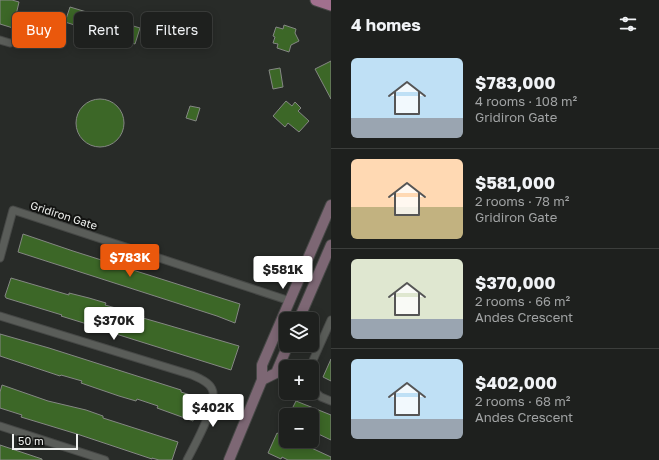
<!DOCTYPE html>
<meta charset="utf-8">
<style>
:root{--surface:#1e201e;--page:#2b2d2b;--text:#f1f3f6;--muted:#a1a3a4;--line:#3c3e3c;--accent:#ea580c}
body{margin:0;font-family:"Golos Text",sans-serif;background:var(--page);color:var(--text);height:100vh;display:flex;flex-direction:column;font-size:15px;white-space:nowrap}
*{box-sizing:border-box;margin:0}
p{font-size:13px;color:var(--muted)}
.icon{flex:none;width:22px;height:22px;fill:none;stroke:currentColor;stroke-width:2;stroke-linecap:round;stroke-linejoin:round}
.map{position:relative;flex:1;overflow:hidden}
.panel{display:flex;flex-direction:column;background:var(--surface);width:328px}
.panel>*{flex:none}
.top-card{position:absolute;left:12px;top:12px;width:259px;height:36px;display:flex;gap:8px}
.buttons{position:absolute;left:279px;top:312px;display:grid;gap:8px}
.buttons a{display:grid;place-items:center;width:40px;height:40px;border-radius:6px;background:var(--surface);box-shadow:0 2px 10px #0003,0 0 0 1px var(--line);font-size:20px}
.scale{position:absolute;left:12px;bottom:10px;width:66px;box-sizing:border-box;padding-left:4px;border:2px solid #eff1ef;border-top:0;font-size:11px;line-height:14px;white-space:nowrap;color:#eff1ef;-webkit-text-stroke:3px #121311;paint-order:stroke}
.price{position:absolute;translate:-50% -34px;padding:0 9px;border-radius:4px;background:#fff;color:#222;font-size:13px;line-height:26px;filter:drop-shadow(0 1px 2px #0008)}
.price::after{content:'';position:absolute;left:50%;top:24px;width:12px;height:9px;margin-left:-6px;background:inherit;clip-path:polygon(0 0,100% 0,50% 100%)}
.price.selected{background:var(--accent);color:#fff}
ul{padding:0;list-style:none}
li{display:flex;align-items:center;gap:12px;height:100px;padding:0 20px}
li+li{border-top:1px solid var(--line)}
li span{display:grid;place-items:center;flex:none;width:112px;height:80px;border-radius:6px;color:#555}
li>.icon{margin-inline-start:auto}
span .icon{width:48px;height:48px;fill:#fffc;stroke-width:1}
li b{font-size:17px}
h2{display:flex;justify-content:space-between;align-items:center;height:48px;padding:0 20px;font-size:17px}
.pill{padding:0 14px;border-radius:6px;background:var(--surface);box-shadow:0 2px 10px #0003,0 0 0 1px var(--line);font-size:14px;line-height:36px}
.pill.selected{background:var(--accent);color:#fff}
main{display:flex;flex:1;min-height:0}
.map>svg:first-child{display:block}
</style>
<main>
<div class="map">
<svg width="331" height="460" viewBox="0 0 331 460">
<rect width="100%" height="100%" fill="#282b28"/>
<!-- building -->
<g fill="#3c6727" stroke="#848783">
<path d="M0,0H12L19,2L13,28L0,24Z"/>
<path d="M70,7L140,28L135,44L65,22Z"/>
<path d="M284,25L296,29L295,33L299,41L291,45L289,52L277,48L278,44L273,43L275,37L273,36L276,27L283,29Z"/>
<path d="M331,61V99L315,69Z"/>
<path d="M280,68L283,87L273,89L269,70Z"/>
<circle cx="100" cy="123" r="24"/>
<path d="M286,101L292,106L295,102L301,108L298,111L309,121L299,132L288,123L285,127L273,116Z"/>
<path d="M190,106L200,108L196,121L186,118Z"/>
<path d="M23,234L73,251L240,304L235,323L217,316L18,252Z"/>
<path d="M11,278L69,295V293L89,298L106,303L105,305L144,316L143,318L164,324L239,346L231,370L100,329V328L61,316L62,315L6,298L5,296Z"/>
<path d="M0,334L49,348L181,390V392L200,398L193,421L157,408L158,406L137,399L136,401L119,396L81,383L82,381L61,375L60,376L0,356Z"/>
<path d="M331,359V381L323,377Z"/>
<path d="M2,385L48,401L86,410L103,416V418L178,442L172,460H159L152,458V459L77,434L21,417L22,415L0,408V392Z"/>
<path d="M296,401L331,415V440L312,431V415H289Z"/>
<path d="M277,433L286,437V441H293L305,446V445L331,457V460H288L282,457L281,459L268,453Z"/>
<path d="M0,445L42,459V460H0Z"/>
</g>
<g fill="none" stroke-linecap="round" stroke-linejoin="round">
<!-- street casing -->
<g stroke="#464846" stroke-width="9">
<g id="street">
<path d="M0,40L10,43"/>
<path d="M0,258L13,210L290,301"/>
<path d="M0,316L192,375C199,378 209,382 212,389C219,403 194,446 187,460"/>
<path d="M310,367L331,320"/>
<path d="M312,389L321,397L331,401"/>
<path d="M0,426L105,460"/>
</g>
</g>
<!-- secondary casing -->
<g stroke="#464846" stroke-width="12">
<g id="secondary">
<path d="M299,319L331,245"/>
<path d="M262,380L276,373L288,345"/>
<path d="M229,460L262,380V365L331,205"/>
</g>
</g>
<!-- primary casing -->
<g stroke="#464846" stroke-width="13">
<path id="primary" d="M316,0L331,5"/>
</g>
<!-- street -->
<use href="#street" stroke="#5a5d59" stroke-width="7"/>
<!-- secondary -->
<use href="#secondary" stroke="#7d6774" stroke-width="10"/>
<!-- primary -->
<use href="#primary" stroke="#a1708e" stroke-width="11"/>
</g>
<g text-anchor="middle" dominant-baseline="central" stroke-width="4" stroke-linejoin="round" paint-order="stroke">
<!-- street labels -->
<g font-size="11" fill="#eff1ef" stroke="#121311">
<text transform="translate(64 215) rotate(18)">Gridiron Gate</text>
</g>
</g>
</svg>
<div class="buttons">
<a><svg class="icon" aria-label="layers" viewBox="0 0 24 24"><path d="M12 4l9 5-9 5-9-5zM3 14l9 5 9-5"/></svg></a>
<a>+</a>
<a>−</a>
</div>
<div class="scale">50 m</div>
<b class="price selected" style="left:130px;top:278px">$783K</b>
<b class="price" style="left:283px;top:290px">$581K</b>
<b class="price" style="left:114px;top:341px">$370K</b>
<b class="price" style="left:213px;top:428px">$402K</b>
<div class="top-card">
<a class="pill selected">Buy</a>
<a class="pill">Rent</a>
<a class="pill">Filters</a>
</div>
</div>
<section class="panel">
<h2>4 homes<svg class="icon" aria-label="filters" viewBox="0 0 24 24"><path d="M4 7h16M4 17h16"/><circle cx="9" cy="7" r="2"/><circle cx="15" cy="17" r="2"/></svg></h2>
<ul>
<li><span style="background:linear-gradient(#bfe0f5 75%,#9aa5b1 0)"><svg class="icon" aria-label="home" viewBox="0 0 24 24"><path d="M3 11l9-7 9 7M6 9v11h12V9"/></svg></span><div><b>$783,000</b><p>4 rooms · 108 m²</p><p>Gridiron Gate</p></div></li>
<li><span style="background:linear-gradient(#ffd9b3 60%,#c2b280 0)"><svg class="icon" aria-label="home" viewBox="0 0 24 24"><path d="M3 11l9-7 9 7M6 9v11h12V9"/></svg></span><div><b>$581,000</b><p>2 rooms · 78 m²</p><p>Gridiron Gate</p></div></li>
<li><span style="background:linear-gradient(#dfe7d0 75%,#9aa5b1 0)"><svg class="icon" aria-label="home" viewBox="0 0 24 24"><path d="M3 11l9-7 9 7M6 9v11h12V9"/></svg></span><div><b>$370,000</b><p>2 rooms · 66 m²</p><p>Andes Crescent</p></div></li>
<li><span style="background:linear-gradient(#bfe0f5 75%,#9aa5b1 0)"><svg class="icon" aria-label="home" viewBox="0 0 24 24"><path d="M3 11l9-7 9 7M6 9v11h12V9"/></svg></span><div><b>$402,000</b><p>2 rooms · 68 m²</p><p>Andes Crescent</p></div></li>
</ul>
</section>
</main>
